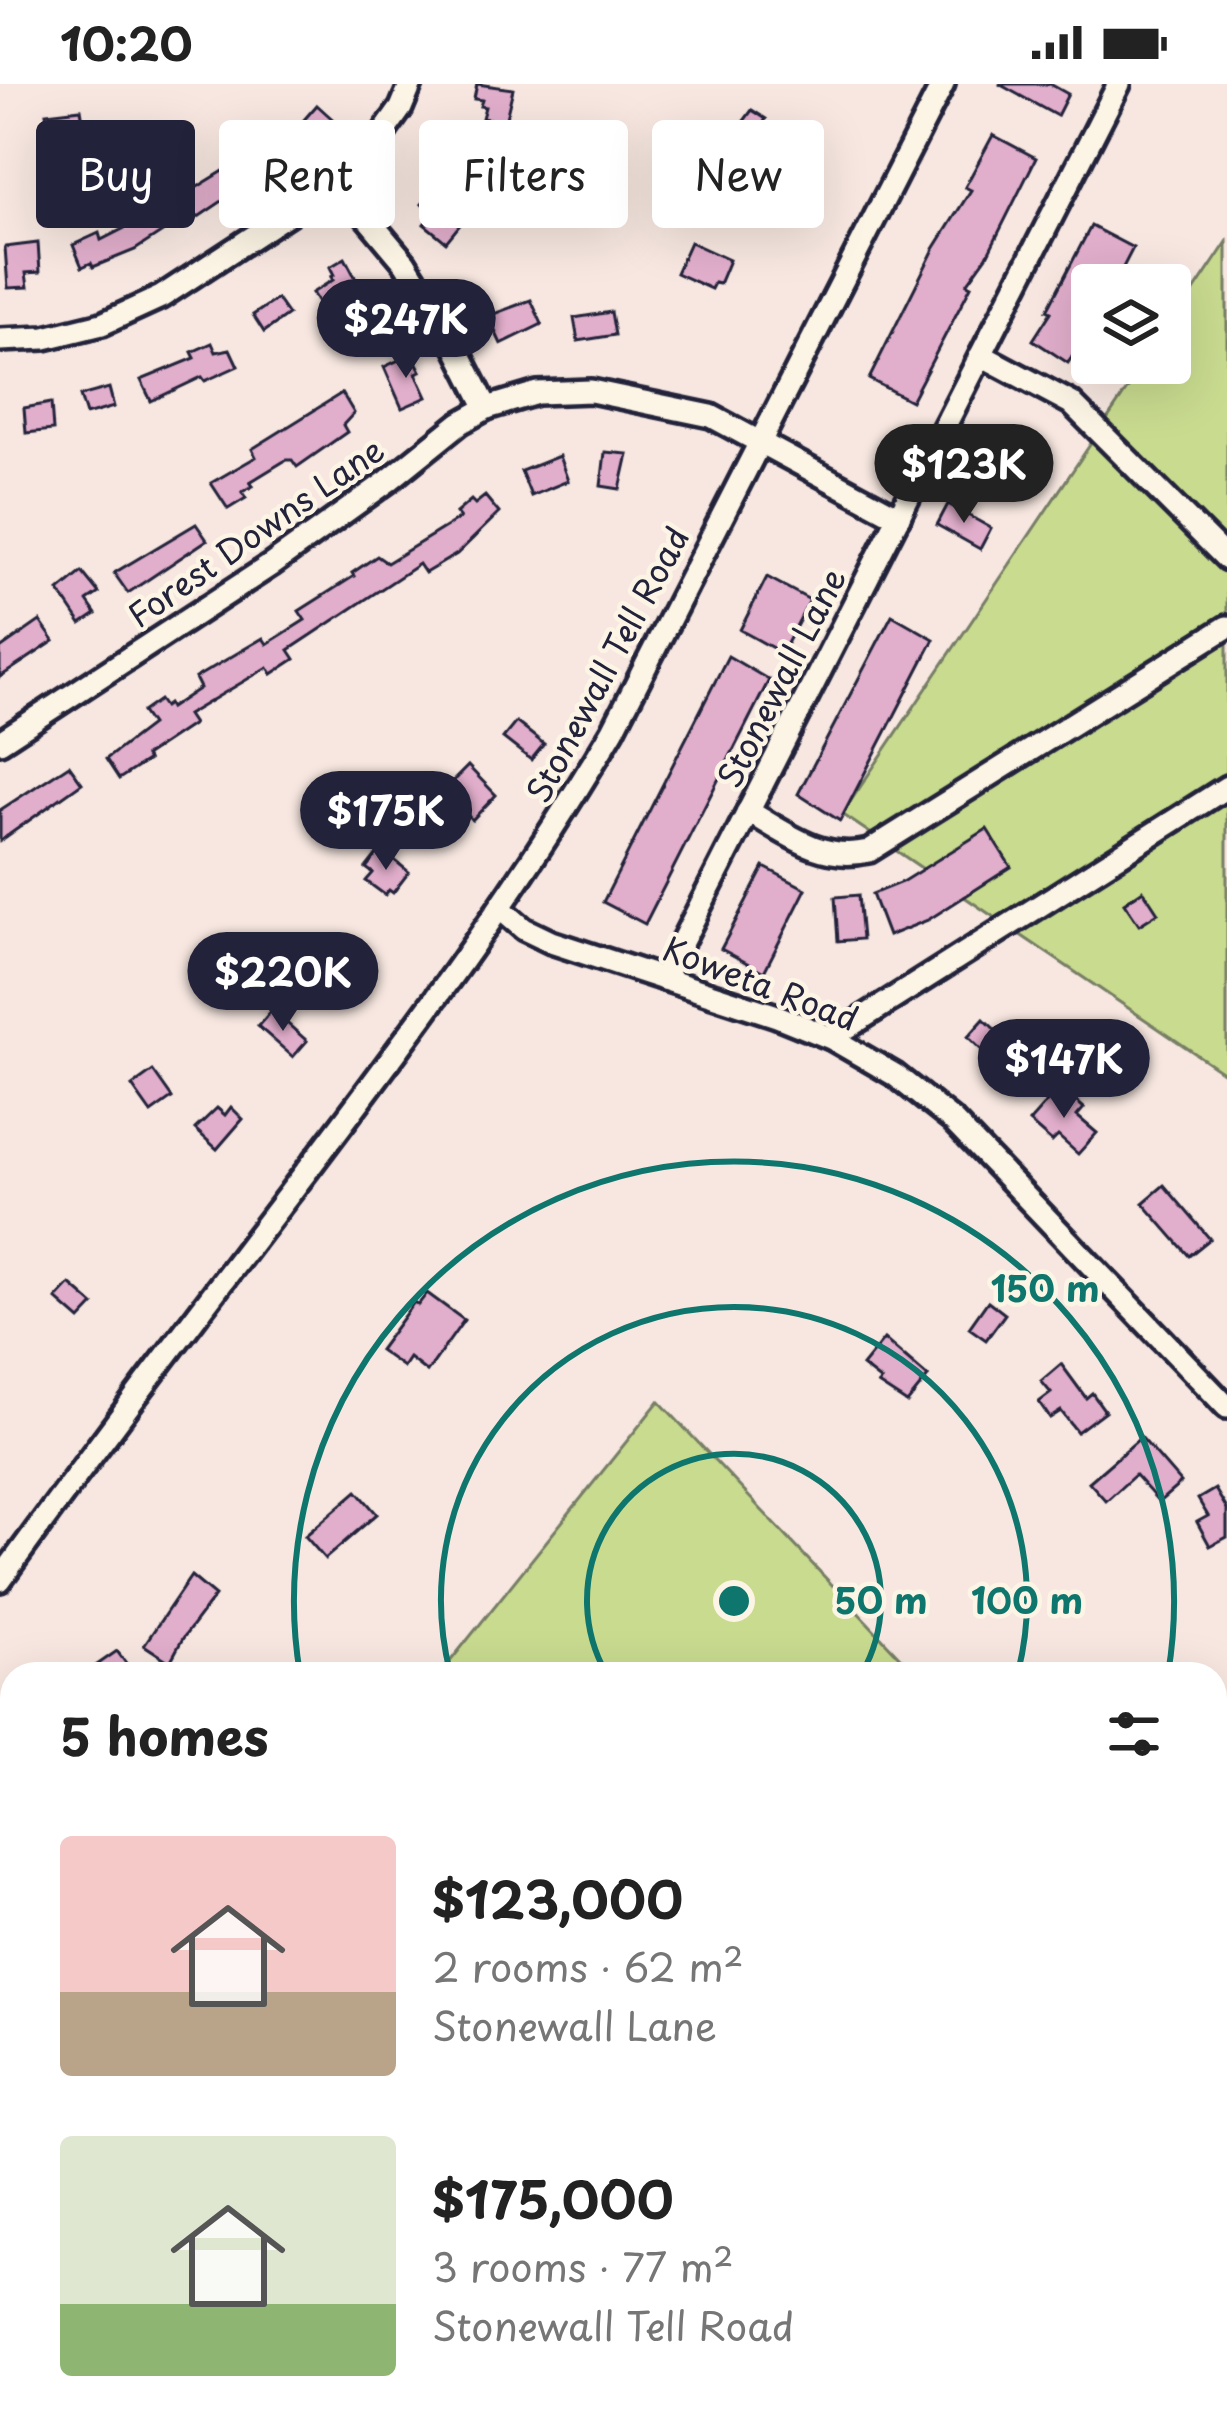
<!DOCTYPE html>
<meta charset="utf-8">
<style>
:root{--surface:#fff;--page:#f2f2f2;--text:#222;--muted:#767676;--accent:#22223b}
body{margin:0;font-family:"Playpen Sans",sans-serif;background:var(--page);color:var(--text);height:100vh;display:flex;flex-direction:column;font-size:45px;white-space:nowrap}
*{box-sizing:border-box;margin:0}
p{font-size:39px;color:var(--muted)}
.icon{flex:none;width:66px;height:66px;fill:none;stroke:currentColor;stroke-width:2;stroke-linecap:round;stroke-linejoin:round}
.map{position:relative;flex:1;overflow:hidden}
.details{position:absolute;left:0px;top:1578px;width:1227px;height:771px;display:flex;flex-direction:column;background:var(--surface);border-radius:36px 36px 0 0;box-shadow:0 12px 48px #0002}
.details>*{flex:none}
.banner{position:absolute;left:36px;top:36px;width:1155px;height:108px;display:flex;gap:24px}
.controls{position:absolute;left:1071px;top:180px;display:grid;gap:24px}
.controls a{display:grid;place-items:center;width:120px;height:120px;border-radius:12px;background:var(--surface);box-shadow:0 12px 48px #0002;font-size:60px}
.price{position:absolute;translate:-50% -102px;padding:0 27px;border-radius:42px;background:var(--accent);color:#fff;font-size:39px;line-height:78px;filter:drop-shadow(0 3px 6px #0008)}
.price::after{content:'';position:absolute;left:50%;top:72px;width:36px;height:27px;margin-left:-18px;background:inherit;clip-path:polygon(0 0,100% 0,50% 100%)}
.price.on{background:#222;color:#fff}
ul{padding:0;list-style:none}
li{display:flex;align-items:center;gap:36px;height:300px;padding:0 60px}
li span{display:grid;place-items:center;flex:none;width:336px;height:240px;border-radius:12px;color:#555}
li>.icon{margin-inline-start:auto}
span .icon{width:144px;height:144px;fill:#fffc;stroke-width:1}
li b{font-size:51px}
h2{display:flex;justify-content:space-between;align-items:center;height:144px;padding:0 60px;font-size:51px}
.pill{padding:0 42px;border-radius:12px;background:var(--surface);box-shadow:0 12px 48px #0002;font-size:42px;line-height:108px}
.pill.on{background:var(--accent);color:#fff}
.status{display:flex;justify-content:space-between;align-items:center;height:84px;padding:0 60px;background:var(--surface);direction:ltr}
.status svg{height:33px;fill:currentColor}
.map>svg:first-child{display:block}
</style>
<div class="status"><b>10:20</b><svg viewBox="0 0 49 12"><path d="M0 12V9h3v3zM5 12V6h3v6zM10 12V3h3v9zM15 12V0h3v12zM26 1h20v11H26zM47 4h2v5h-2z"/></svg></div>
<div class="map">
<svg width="1227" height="2347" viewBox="0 0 1227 2347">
<rect width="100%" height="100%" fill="#f7e7e0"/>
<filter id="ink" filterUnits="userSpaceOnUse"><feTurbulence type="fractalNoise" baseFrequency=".00833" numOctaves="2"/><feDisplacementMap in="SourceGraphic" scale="24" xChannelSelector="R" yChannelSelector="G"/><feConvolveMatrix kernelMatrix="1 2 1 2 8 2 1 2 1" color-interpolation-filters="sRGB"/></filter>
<g filter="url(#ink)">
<!-- green -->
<g fill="#c9db8f" stroke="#767e65" stroke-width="3">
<path d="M1227,158V991L842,730L1145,279H1170V243Z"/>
<path d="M659,1317L916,1590H440Z"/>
<path d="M568,2337H1114L1115,2347H574Z"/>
</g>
<!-- building -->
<g fill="#e1aecb" stroke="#22223b" stroke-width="3">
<path d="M477,0L513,5L505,38L482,34L485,23L480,22L482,16L474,15Z"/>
<path d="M999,0H1050L1068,10L1057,32Z"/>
<path d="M317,21L338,40L316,65L295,46Z"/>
<path d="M81,25L85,49L50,54L46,29Z"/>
<path d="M752,26L766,35L764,38L820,70L796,105L779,95L797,62L743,88L738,78L768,60L741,41Z"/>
<path d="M993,51L1036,74L987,172L967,200L971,202L911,317L869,295L934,165L971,106L965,103Z"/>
<path d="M266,55L282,78L260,92L262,96L246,107L243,103L194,136L190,130L135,166L93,183L91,179L82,183L73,161L99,149L101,156L160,126L230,83L228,81Z"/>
<path d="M460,57L499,76L484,99L459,89L465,78L453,73Z"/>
<path d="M436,105L468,131L446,158L424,140L433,129L422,120Z"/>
<path d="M1091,142L1133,164L1114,201H1092V242L1068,279L1033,256L1051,228L1047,226Z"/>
<path d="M690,158L729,176L719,200L714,199L711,205L676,189Z"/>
<path d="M38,159L40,188L26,189L28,203L8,204L5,163Z"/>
<path d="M345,174L362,206L326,230L312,209L333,196L331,193L334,191L330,183Z"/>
<path d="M277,215L288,231L264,248L253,231Z"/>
<path d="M531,216L542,240L501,260L488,232Z"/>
<path d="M611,228L615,251L578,257L574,234Z"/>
<path d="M212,259L216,268L230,265L238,282L205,297L202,293L151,317L141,296L195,274L192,268Z"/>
<path d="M412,270L421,287L416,289L427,313L402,324L384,283Z"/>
<path d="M109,304L114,323L86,331L80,312Z"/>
<path d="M342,309L354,329L343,341L347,348L297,383L292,376H286L250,398L253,402L242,408L246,414L228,425L211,399L256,373L252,365Z"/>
<path d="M51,319L53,346L26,349L24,324Z"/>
<path d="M981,357L1023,379L1012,400L970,378Z"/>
<path d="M605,368L628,370L620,405L601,402Z"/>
<path d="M559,372L568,397L531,412L521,387Z"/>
<path d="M485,412L499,429L457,470L425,489L419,480L289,566L295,575L272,590L268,583L187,631L193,640L145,672L148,676L119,695L106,675L151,641L142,628L159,616L164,623L168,620L170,624L200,604L195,594L263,554L267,560L305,536L299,527L354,492L352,489L377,472L387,479L460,434L456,429L471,416L475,420Z"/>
<path d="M948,420L991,444L980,465L937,441Z"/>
<path d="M196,440L207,456L128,509L114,489Z"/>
<path d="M82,488L99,509L87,517L96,530L81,540L59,507Z"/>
<path d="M767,493L810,516L782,569L740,546Z"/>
<path d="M892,531L934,555L840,737L798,710Z"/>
<path d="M40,537L54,557L0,593V565Z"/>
<path d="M728,572L769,596L645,840L603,818Z"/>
<path d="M516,638L544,660L531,676L503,654Z"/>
<path d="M69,681L82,699L0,757V726Z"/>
<path d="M468,682L496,711L472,736L444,706Z"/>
<path d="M987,745L1011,783L928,836L888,852L872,810L902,798Z"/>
<path d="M381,765L409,788L393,809L389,806L385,811L366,797L373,789L366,784Z"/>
<path d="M764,783L806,805L764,888L721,865Z"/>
<path d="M1143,806L1158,829L1139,841L1124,819Z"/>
<path d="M858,811L862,855L838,857L835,813Z"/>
<path d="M272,926L307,957L293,973L258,942Z"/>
<path d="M984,935L1004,954L988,972L968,953Z"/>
<path d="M153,987L172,1014L151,1029L132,1002Z"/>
<path d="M1060,1003L1084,1024L1077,1032L1097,1049L1078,1070L1058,1052L1052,1058L1029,1038Z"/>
<path d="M231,1023L243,1035L217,1065L195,1045L217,1024L225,1031Z"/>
<path d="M1164,1101L1210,1155L1189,1172L1143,1119Z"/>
<path d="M70,1200L94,1221L80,1236L56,1215Z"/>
<path d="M427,1209L464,1236L427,1288L409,1274L403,1283L379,1266L414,1218L418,1221Z"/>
<path d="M988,1217L1005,1230L986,1256L969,1244Z"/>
<path d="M884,1255L928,1293L907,1319L878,1300L881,1297L862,1282Z"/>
<path d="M1061,1280L1086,1314L1092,1309L1105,1327L1077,1348L1061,1327L1050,1334L1039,1318L1051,1309L1041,1297Z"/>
<path d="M1141,1353L1181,1399L1159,1418L1135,1391L1106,1417L1089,1398Z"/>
<path d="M1215,1405L1227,1425V1453L1210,1462L1197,1438L1208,1432L1198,1415Z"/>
<path d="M357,1407L377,1430L325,1475L305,1452Z"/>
<path d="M191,1492L215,1512L183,1554L170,1578L144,1561Z"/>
<path d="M117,1567L134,1590H84Z"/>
</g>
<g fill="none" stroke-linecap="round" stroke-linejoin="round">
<!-- minor casing -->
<g stroke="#22223b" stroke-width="30">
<g id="minor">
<path d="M337,98L405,179L451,253L487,324"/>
<path d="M0,256L45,254L102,240L161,213L337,98L372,65L401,24L411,0"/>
<path d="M981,271L1071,319L1227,475"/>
<path d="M0,658L271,481L388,397L460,339L487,324L537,309L591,307L711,332L899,433"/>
<path d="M748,727C787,750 822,778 869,767L1227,543"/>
<path d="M502,826L524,845L551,858L777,932L831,954L895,991L953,1037L1227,1323"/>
<path d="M663,895L1119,0"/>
<path d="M831,954L1227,703"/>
<path d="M0,1496C95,1365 192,1237 290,1109C406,956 516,811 613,646L943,0"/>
<path d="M0,1652L12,1661"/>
<path d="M0,2110L12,2111"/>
<path d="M368,2347L370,2337"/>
<path d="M472,2347V2337"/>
</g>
</g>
<!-- minor -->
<use href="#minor" stroke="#fcf5e5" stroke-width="21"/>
</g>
</g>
<!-- distance rings -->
<g fill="none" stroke="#0f766e" stroke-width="6">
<path d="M606 1589A147 147 0 1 1 862 1589"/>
<path d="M450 1588A293 293 0 1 1 1018 1588"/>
<path d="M300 1590A440 440 0 1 1 1168 1590"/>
</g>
<g text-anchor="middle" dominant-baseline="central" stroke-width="9" stroke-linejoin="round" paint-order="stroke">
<!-- street labels -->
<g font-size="33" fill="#22223b" stroke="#fcf5e5">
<text transform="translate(255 447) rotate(-35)">Forest Downs Lane</text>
<text transform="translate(606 580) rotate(-62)">Stonewall Tell Road</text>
<text transform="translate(780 593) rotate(-63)">Stonewall Lane</text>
<text transform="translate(761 898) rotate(21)">Koweta Road</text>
</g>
</g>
<circle cx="734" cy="1517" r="18" fill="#0f766e" stroke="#fcf5e5" stroke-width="6"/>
<g font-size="36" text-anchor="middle" font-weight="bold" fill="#0f766e" stroke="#fcf5e5" stroke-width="9" stroke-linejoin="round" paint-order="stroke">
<text x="1045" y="1218">150 m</text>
<text x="881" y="1530">50 m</text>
<text x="1027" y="1530">100 m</text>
</g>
</svg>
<div class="controls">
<a><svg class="icon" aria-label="layers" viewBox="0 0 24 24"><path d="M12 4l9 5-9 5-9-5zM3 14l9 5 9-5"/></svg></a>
</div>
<b class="price" style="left:406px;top:297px">$247K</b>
<b class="price on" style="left:964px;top:442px">$123K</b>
<b class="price" style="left:386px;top:789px">$175K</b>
<b class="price" style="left:283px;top:950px">$220K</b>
<b class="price" style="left:1064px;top:1037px">$147K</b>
<div class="banner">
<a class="pill on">Buy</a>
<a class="pill">Rent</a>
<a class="pill">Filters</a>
<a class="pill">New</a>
</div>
<section class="details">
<h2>5 homes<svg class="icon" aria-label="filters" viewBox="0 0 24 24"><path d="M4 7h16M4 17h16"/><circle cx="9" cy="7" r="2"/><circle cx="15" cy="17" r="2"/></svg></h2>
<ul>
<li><span style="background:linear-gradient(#f6c9c9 65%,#b9a48a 0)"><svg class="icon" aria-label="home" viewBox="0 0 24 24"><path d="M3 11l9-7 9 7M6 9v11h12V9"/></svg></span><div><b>$123,000</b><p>2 rooms · 62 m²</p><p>Stonewall Lane</p></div></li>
<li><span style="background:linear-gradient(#dfe7d0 70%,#8fb573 0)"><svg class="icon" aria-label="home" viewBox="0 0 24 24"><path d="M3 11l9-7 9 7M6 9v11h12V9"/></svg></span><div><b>$175,000</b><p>3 rooms · 77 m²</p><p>Stonewall Tell Road</p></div></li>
</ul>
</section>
</div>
